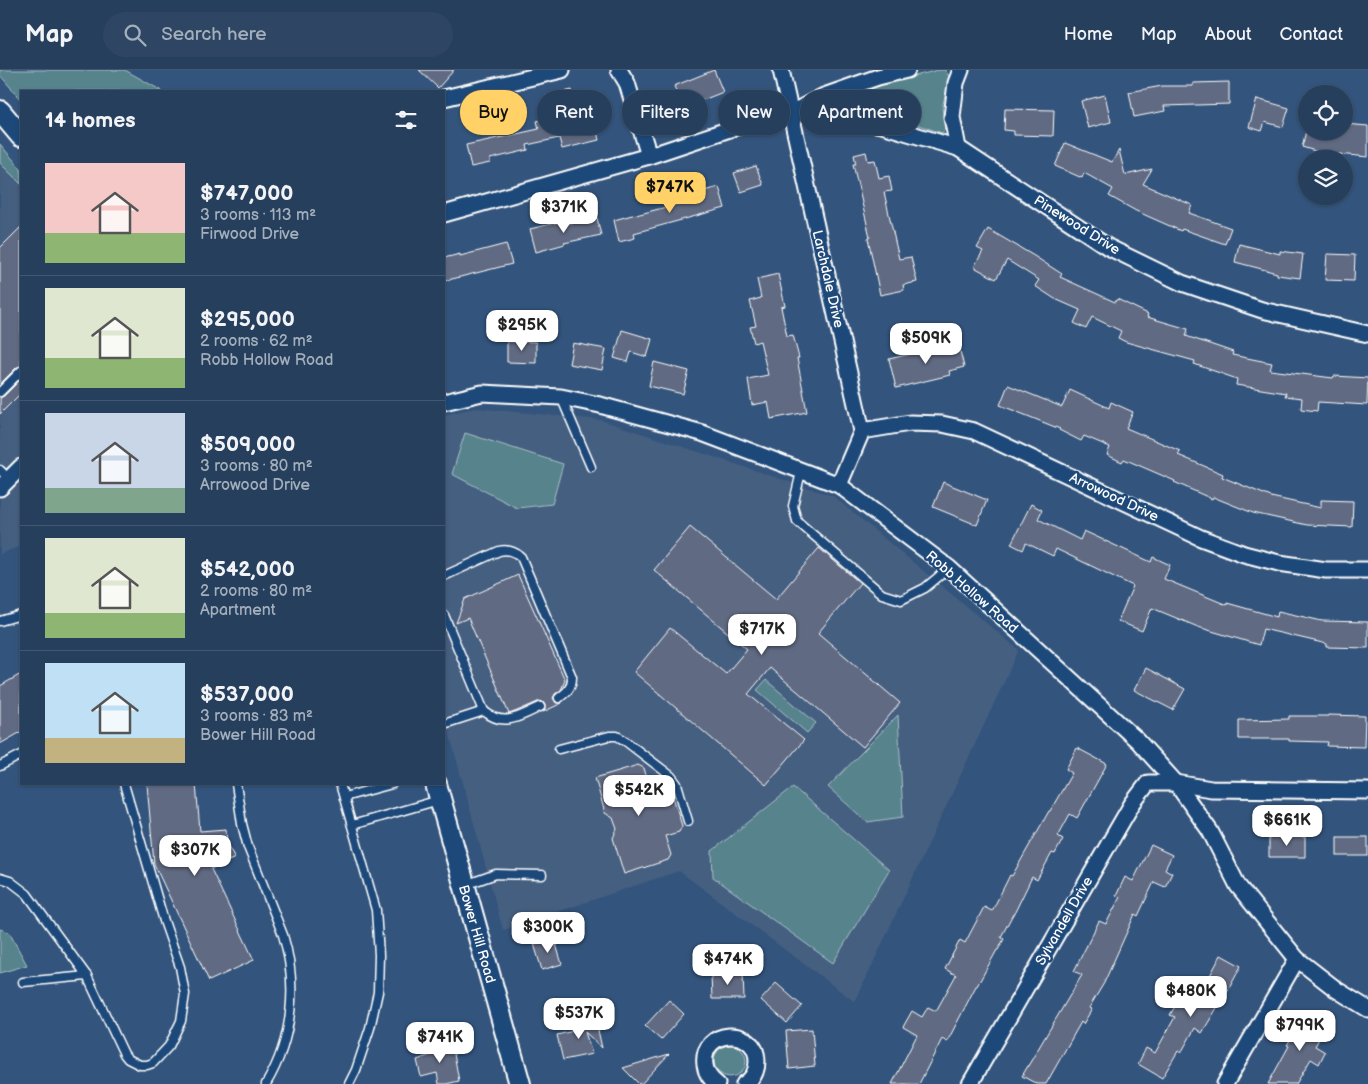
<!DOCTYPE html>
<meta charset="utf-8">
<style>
:root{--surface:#263f5d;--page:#2e4663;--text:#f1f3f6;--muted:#a4afbc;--line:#425872;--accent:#ffd166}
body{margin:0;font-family:"Balsamiq Sans",sans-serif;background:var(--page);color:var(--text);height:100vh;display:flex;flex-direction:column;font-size:19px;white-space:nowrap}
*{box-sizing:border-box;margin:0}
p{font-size:16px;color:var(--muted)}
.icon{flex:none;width:28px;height:28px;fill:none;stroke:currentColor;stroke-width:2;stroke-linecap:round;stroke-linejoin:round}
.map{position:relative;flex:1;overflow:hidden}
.side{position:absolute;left:20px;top:20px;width:425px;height:695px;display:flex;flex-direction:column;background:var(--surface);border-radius:0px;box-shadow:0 1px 4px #0004,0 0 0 1px var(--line)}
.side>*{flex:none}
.top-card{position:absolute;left:460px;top:20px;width:475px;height:45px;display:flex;gap:10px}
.tools{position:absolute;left:1298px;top:15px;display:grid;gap:10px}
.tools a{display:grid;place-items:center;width:55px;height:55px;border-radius:50%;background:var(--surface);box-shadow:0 1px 4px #0004,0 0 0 1px var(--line);font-size:25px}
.price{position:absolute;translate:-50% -42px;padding:0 11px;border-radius:10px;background:#fff;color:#222;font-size:16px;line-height:32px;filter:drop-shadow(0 1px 2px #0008)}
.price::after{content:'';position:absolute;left:50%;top:30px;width:15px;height:11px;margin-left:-8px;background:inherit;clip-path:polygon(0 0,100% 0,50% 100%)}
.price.active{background:var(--accent);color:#111}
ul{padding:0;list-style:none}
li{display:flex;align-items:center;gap:15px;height:125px;padding:0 25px}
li+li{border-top:1px solid var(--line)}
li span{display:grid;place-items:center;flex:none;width:140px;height:100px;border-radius:0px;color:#555}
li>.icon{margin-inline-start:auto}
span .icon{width:60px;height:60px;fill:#fffc;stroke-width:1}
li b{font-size:21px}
h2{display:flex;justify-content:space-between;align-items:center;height:60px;padding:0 25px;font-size:21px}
.chip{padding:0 18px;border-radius:22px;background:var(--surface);box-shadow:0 1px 4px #0004,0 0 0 1px var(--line);font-size:18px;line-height:45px}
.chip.active{background:var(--accent);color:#111}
header{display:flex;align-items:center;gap:30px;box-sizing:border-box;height:70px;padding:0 25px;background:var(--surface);border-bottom:1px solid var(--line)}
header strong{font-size:24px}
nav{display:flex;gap:28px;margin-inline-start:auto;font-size:18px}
.search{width:350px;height:45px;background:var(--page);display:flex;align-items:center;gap:12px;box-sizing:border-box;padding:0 18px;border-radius:28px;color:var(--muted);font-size:19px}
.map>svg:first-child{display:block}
</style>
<header>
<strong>Map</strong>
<div class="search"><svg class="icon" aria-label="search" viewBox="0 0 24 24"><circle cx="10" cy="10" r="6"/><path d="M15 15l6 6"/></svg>Search here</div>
<nav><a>Home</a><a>Map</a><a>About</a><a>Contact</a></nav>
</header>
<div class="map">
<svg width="1368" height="1014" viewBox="0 0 1368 1014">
<rect width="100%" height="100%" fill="#33547c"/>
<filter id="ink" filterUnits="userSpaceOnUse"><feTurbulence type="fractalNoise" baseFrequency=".02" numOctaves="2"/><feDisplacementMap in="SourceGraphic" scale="10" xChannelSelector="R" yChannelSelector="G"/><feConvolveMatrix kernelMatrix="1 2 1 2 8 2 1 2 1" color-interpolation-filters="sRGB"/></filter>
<g filter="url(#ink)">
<!-- built -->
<g fill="#455e81">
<path d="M0,82L21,107V476L0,484Z"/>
<path d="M475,338L601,350L833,426L1019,580L855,932L679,801L503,860L444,644V345Z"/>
</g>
<!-- green -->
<g fill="#57838c" stroke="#abc1c6">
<path d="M0,0H125L162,21H21V30L0,5Z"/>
<path d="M939,0H945L950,8L942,37L945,60L942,63L889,45L835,37V31L890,12Z"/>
<path d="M0,74L21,99V114L0,93Z"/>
<path d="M465,363L563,394L552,434L517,438L452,404Z"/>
<path d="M766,610L816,653L807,663L757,620Z"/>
<path d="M898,645L903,747L867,752L828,717Z"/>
<path d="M793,717L889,800L833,893L713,807L712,781Z"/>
<path d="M0,859L9,862L27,895L0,903Z"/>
<circle cx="730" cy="991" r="16"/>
</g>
<!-- building -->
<g fill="#616a82" stroke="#fff">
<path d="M419,0H454L438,18Z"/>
<path d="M714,0L723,22L683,38L674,16Z"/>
<path d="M1229,12V34L1164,36L1165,41L1134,47L1129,22L1162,16H1193V13Z"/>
<path d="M572,20L582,57L595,54L599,70L562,79L559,68L527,75L528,80L490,89V93L471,97L466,75L539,59L537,51L551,47L546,26Z"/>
<path d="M1105,25L1111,52L1088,58L1081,31Z"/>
<path d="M1257,29L1289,38L1283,57L1265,52L1262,61L1249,57Z"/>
<path d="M1005,39L1054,40L1053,66L1014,65V61L1004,60Z"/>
<path d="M1344,54L1368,56V87L1339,84L1338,88L1302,77L1306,61H1344Z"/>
<path d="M1065,73L1112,92L1119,80L1125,105L1152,99L1143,114L1192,135L1189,143L1231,158L1225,174L1182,159L1181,161L1136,141L1109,126L1113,119L1084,103L1082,108L1055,96Z"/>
<path d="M866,82L868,91L875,90L879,108L889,106L892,121L884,122L899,189L911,187L917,212L903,215L904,220L880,225L868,168L870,167L853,94H856L854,85Z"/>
<path d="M756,96L763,115L741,122L734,103Z"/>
<path d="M719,117L725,138L634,163L635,168L619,172L614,150L636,144V145L693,130L692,124Z"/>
<path d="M597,148L601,165L564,173L565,174L536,182L530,159L559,152L560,155Z"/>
<path d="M21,157V296L17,297L0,314V178Z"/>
<path d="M988,159L1034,186L1062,204L1060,207L1115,232L1117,229L1148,244L1147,247L1188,259L1186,266L1233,282L1232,285L1272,293L1270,300L1333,308L1334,306L1368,308L1367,335L1318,332L1317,341L1301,339L1302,328L1285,326L1286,323L1236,315L1237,309L1194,294L1195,291L1126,272L1118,268L1121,261L1092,247L1086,259L1074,253L1080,240L1055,229L1035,216L1039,210L1007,190L996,209L974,197L983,181L977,178Z"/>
<path d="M506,174L512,194L444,211V188L460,184V186Z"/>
<path d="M1239,174L1280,184V181L1303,184L1300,208L1277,205V203L1235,192Z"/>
<path d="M1327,184L1355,185L1354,211L1325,210Z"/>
<path d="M778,204L785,236L781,237L787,266L793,265L799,288H797L807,342L771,349L768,332L752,335L748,309L768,305L760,271L754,273L750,257L756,256L750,231L761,228L757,209Z"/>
<path d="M622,260L652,269L647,287L631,282L628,292L614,288Z"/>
<path d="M507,271L536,272V293L507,292Z"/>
<path d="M573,273L606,279L602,300L569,294Z"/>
<path d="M958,273L964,297L949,301L950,305L896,318L889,289Z"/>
<path d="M654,292L689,301L683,324L649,316Z"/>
<path d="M21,309V323L0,344V328L4,326Z"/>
<path d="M1008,315L1062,337L1070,320L1109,338L1111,332L1133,342L1126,358L1180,381L1178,385L1223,404L1222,407L1271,427L1321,438V430L1353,431L1352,457L1307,455L1253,443L1213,427L1212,429L1174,412L1175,411L1124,389L1122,392L1107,385L1110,377L1084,366L1081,371L1059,360L1060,359L1000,335Z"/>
<path d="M943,412L987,430L977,455L933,437Z"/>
<path d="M1031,434L1042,440L1038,449L1080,470L1084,461L1151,492L1153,487L1170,495L1164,509L1227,535V533L1277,547L1278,541L1322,551L1368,552V578L1327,577V574L1263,559L1259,575L1198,557L1152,538L1142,561L1118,551L1133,516L1056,479L1053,486L1026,473L1023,480L1011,474Z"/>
<path d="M690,457L776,529L819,478L860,513L818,563L900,633L863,677L770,598L748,624L804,670L766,715L634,602L670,558L726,604L747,579L654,500Z"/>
<path d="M518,505L565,610L561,620L555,624L553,628L556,633H562L543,642L545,640V635L543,632L540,631L517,641L509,644L468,548L456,553L465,529Z"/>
<path d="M1146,598L1185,619L1173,640L1134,620Z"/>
<path d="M21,604V662L0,674V616Z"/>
<path d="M1328,645L1365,646L1364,677L1327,676L1328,672L1289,671V669H1239V650L1289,649V646H1328Z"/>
<path d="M1077,678L1107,694L1077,748L1070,744L1058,766L1063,769L1055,784L1052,783L1037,810L1032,807L1014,844H1013L1001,867L1004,869L998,880H997L977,916H976L947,972L942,969L919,1014H892L917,965L903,957L912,941L922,947L928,937L936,941L956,905L945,899L960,870L965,873L984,837L992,841L1010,805L1012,806L1049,741H1050L1072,703L1066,699Z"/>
<path d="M638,695L644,698L649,716L664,711L669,714L682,756L679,762L665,766L671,785L668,790L624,804L613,768L617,759L613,748L605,743L595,708Z"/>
<path d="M147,714H196L200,761L226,759L227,774L235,788L211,799L254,890L209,911L154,794Z"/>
<path d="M1269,766L1305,767V787H1269Z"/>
<rect x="1337" y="767" width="31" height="19"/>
<path d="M1151,775L1172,785L1165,799L1172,803L1165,817L1154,812L1138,846L1135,844L1104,913L1089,938L1092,939L1083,954L1081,952L1046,1014H1037L1022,1006L1082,905L1074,901L1099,851L1106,854L1120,827L1116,826L1125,807L1133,811Z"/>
<path d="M554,868L562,894L542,900L534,874Z"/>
<path d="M1221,885L1241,896L1225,926H1224L1202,963L1195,958L1181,983L1178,981L1162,1008L1138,994L1146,978L1155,983L1175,947L1170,945L1178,931L1192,939Z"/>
<path d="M743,903L744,929H712L711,904Z"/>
<path d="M776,913L802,936L787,953L761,930Z"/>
<path d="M669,930L684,944L661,970L645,956Z"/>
<path d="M1306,943L1327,955L1315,976L1325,982L1319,994L1311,989L1296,1014H1268L1289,976L1287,975Z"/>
<path d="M595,947L602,978L585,962L592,984L563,990L557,965L582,959L574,952Z"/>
<path d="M812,959L815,996L789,999L786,961Z"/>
<path d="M452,973L459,1011L446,1014H439L437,1003L421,1007L417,990L433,984L432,977Z"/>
<path d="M669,984L641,1014H639L623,998Z"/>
</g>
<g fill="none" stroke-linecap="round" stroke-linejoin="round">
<!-- service casing -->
<g stroke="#fff" stroke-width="11">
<g id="service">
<path d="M0,322L21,301"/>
<path d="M561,327L591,397"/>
<path d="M0,400L9,409"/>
<path d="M801,402L793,436L797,451L882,524L901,530L925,518L949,498"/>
<path d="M444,506L499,481C508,479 514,481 521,487L572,607C572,618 567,622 559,628"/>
<path d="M444,545L484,641C504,658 521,646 540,637"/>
<path d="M0,551L21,545"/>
<path d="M444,654L484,641"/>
<path d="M559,679L609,666H617L624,670L671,706L677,714L688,751"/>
<path d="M0,696L21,685"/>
<path d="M236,714L242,754L248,777L283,865C298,914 293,969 266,1014"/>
<path d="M340,714L376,840L379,885L378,922L370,958L356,1000L349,1014"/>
<path d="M344,727L392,714"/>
<path d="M352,755L439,730"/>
<path d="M0,808L10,811L27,824L87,906L124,984L128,989L140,995H147L153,993L169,976L181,951L185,924L180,897L164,851L124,714"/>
<path d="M465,815L496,804L542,805"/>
<path d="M23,912L87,906"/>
</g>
</g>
<!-- minor casing -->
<g stroke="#fff" stroke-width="19">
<g id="minor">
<path d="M619,0L627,13L649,86"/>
<path d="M781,0L862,361L839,415"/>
<path d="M444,28L562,0"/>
<path d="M791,43L839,46L885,56L958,78L1108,177L1182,213L1262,240L1368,264"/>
<path d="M958,78L952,47L956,13L961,0"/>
<path d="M444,144L649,86L760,49L791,43L824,26L878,7L907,0"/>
<path d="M444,332L482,323L561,327L600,335L702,363L839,415L949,498L1138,671L1176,713L1210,761L1238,816L1297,889L1337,920L1368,939"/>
<path d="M862,361L910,353L942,354L974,361L1201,468L1244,484L1279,493L1326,500H1368"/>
<path d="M0,418L21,397"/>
<path d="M717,1014C710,1009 706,1003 705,995C700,958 757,956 757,991C757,1001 753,1009 744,1014"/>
<path d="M970,1014L1132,734L1148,713H1176L1211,719L1368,721"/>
<path d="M1225,1014L1297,889"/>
</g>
</g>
<!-- secondary casing -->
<g stroke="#fff" stroke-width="24">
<g id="secondary">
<path d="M0,41L21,66"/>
<path d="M436,714L520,1014"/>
</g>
</g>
<!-- service -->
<use href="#service" stroke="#1f4a7a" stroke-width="8"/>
<!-- minor -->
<use href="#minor" stroke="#1f4a7a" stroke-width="15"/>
<!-- secondary -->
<use href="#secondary" stroke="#1f4a7a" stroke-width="20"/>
</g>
</g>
<g text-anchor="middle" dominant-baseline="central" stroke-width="5" stroke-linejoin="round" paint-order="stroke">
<!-- street labels -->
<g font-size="14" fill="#fff" stroke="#1f4a7a">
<text transform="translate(1077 155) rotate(32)">Pinewood Drive</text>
<text transform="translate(828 209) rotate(77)">Larchdale Drive</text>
<text transform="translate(1114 427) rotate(25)">Arrowood Drive</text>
<text transform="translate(972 522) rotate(41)">Robb Hollow Road</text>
<text transform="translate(1064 851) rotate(-60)">Sylvandell Drive</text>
<text transform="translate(477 864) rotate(74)">Bower Hill Road</text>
</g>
</g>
</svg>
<div class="tools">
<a><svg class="icon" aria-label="locate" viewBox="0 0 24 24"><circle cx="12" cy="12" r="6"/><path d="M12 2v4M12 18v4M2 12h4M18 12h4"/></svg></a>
<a><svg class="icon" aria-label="layers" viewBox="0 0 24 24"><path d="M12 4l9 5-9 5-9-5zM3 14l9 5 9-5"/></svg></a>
</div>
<b class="price active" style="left:670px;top:144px">$747K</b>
<b class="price" style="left:564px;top:164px">$371K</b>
<b class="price" style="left:522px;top:282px">$295K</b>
<b class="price" style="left:926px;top:295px">$509K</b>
<b class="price" style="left:762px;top:586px">$717K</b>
<b class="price" style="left:639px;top:747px">$542K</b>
<b class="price" style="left:1287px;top:777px">$661K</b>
<b class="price" style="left:195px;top:807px">$307K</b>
<b class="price" style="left:548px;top:884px">$300K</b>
<b class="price" style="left:728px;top:916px">$474K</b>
<b class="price" style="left:1191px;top:948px">$480K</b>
<b class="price" style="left:579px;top:970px">$537K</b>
<b class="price" style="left:1300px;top:982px">$799K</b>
<b class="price" style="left:440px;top:994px">$741K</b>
<div class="top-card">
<a class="chip active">Buy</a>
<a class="chip">Rent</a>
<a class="chip">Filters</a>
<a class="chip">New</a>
<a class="chip">Apartment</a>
</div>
<section class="side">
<h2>14 homes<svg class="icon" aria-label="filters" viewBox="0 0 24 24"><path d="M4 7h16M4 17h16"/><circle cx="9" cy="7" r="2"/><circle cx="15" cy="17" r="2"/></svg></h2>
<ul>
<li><span style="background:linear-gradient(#f6c9c9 70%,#8fb573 0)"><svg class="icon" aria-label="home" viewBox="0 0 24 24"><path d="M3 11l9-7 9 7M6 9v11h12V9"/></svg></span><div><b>$747,000</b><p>3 rooms · 113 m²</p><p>Firwood Drive</p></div></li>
<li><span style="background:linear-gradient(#dfe7d0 70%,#8fb573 0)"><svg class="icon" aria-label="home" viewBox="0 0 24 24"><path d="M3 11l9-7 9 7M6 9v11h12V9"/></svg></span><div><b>$295,000</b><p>2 rooms · 62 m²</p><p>Robb Hollow Road</p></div></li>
<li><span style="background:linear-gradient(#c9d6e8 75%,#7fa58c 0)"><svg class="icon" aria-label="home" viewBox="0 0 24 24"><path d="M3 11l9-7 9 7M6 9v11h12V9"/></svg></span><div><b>$509,000</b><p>3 rooms · 80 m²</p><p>Arrowood Drive</p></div></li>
<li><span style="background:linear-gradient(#dfe7d0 75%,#8fb573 0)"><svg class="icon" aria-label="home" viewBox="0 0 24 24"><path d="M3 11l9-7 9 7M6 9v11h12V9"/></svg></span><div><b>$542,000</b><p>2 rooms · 80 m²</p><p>Apartment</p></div></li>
<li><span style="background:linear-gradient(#bfe0f5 75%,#c2b280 0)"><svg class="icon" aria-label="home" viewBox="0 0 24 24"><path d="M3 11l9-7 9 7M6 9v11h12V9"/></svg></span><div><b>$537,000</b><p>3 rooms · 83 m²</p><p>Bower Hill Road</p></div></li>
</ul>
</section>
</div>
